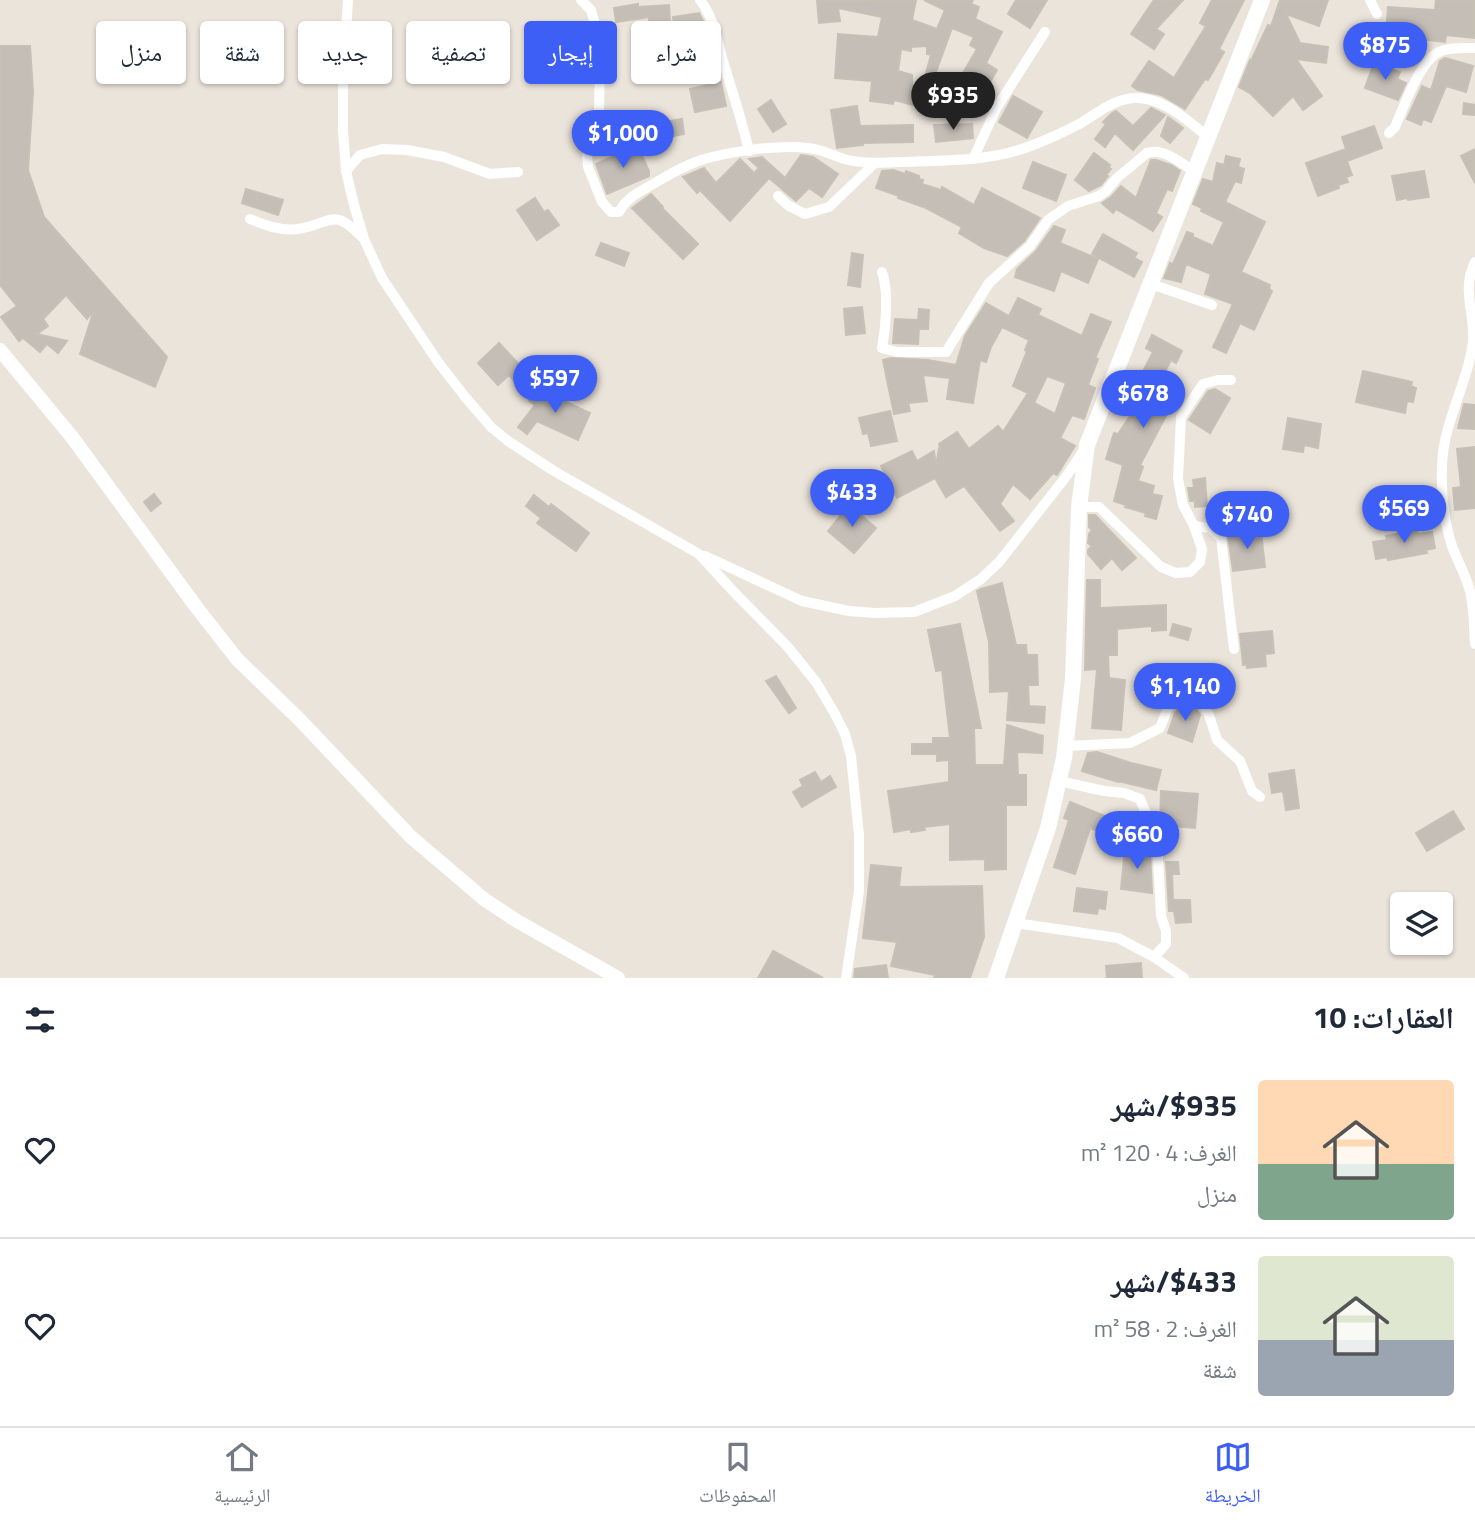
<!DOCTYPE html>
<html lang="ar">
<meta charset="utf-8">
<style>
:root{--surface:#fff;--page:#f2f2f3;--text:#1f2937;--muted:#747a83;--line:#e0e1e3;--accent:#3d5ff6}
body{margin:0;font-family:"Titillium Web","Noto Naskh Arabic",sans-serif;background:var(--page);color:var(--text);direction:rtl;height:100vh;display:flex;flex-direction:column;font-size:26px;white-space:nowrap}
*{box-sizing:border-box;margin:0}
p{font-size:23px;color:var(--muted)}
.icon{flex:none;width:38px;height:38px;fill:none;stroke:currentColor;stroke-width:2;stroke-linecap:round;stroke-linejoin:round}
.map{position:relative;height:978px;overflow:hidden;direction:ltr}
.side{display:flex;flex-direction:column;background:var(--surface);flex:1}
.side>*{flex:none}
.guide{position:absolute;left:21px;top:21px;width:700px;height:63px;direction:rtl;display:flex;gap:14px}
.controls{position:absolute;left:1390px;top:892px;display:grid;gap:14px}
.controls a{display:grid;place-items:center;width:63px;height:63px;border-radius:7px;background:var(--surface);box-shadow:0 2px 5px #0004;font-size:35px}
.price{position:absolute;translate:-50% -60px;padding:0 16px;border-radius:24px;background:var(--accent);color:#fff;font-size:23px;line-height:46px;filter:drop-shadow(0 2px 4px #0008)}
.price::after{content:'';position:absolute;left:50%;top:42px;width:21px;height:16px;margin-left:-10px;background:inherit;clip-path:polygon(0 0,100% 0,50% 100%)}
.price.on{background:#222;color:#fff}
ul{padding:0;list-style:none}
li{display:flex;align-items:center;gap:21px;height:175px;padding:0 21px}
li+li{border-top:2px solid var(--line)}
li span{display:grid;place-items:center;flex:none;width:196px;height:140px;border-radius:7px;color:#555}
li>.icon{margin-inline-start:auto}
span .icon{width:84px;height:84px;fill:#fffc;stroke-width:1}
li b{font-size:30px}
h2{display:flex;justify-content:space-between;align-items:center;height:84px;padding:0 21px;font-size:30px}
.pill{padding:0 24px;border-radius:7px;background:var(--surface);box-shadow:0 2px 5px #0004;font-size:24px;line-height:63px}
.pill.on{background:var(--accent);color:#fff}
.dock{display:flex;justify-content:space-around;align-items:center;height:98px;border-top:2px solid var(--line);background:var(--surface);font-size:19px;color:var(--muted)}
.dock a{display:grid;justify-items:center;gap:4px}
.dock .on{color:var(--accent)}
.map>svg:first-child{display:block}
</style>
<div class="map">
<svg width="1475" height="978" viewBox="0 0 1475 978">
<rect width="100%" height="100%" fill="#ebe4db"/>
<!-- building -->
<g fill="#c4beb7" stroke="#c6c0b5" stroke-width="2" fill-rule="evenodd">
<path d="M916,0L912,20L937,29L945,10L924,0H973L971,4L979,7L975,19L1002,32L986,63L997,70L983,94L959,80L977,49L970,45L974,37L952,28L933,80L925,77L931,55L927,54V46L911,47V51L901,49L898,71L912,75L913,105L894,100L893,104L870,101L872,81L835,78L838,34L878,37L882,17L838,8L840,21L819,23L817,1Z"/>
<path d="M1016,0H1047L1030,28L1008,14Z"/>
<path d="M1154,0H1183L1156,29L1164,34L1154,49L1131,34Z"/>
<path d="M1212,0H1244L1219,49L1224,52L1208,80L1205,79L1185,109L1161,95L1138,90L1132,86L1149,61L1174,78L1206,26L1200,23Z"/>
<path d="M1280,0H1328L1319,26L1286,14L1300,43L1328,47L1326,63L1296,59L1322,96L1303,110L1293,96L1273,116L1250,93L1239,87L1250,60L1251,61L1268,25L1271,26Z"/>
<path d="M1436,0H1475V38L1446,35L1445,42L1419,39V45L1405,44V35L1386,34L1388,7L1435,10Z"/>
<path d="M638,4V7L669,5L670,21L649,22V17L616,22L614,8Z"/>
<path d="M699,13L704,23L708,46L679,51L673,17Z"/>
<path d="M0,46H30L33,92L28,170L44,217L167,357L155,387L80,354L94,310L87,319L66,295L43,319L48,326L37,334L67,341L58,353L47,344L40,352L23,338L19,341L1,317L17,306L0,285Z"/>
<path d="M1445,58L1473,66L1466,92L1446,86L1431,122L1423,119L1421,125L1407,119L1422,86L1431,90L1440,61Z"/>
<path d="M1374,63L1400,72L1397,79L1406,83L1398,100L1365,88Z"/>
<path d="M721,82L726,106L695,112L690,89Z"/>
<path d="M1013,96L1042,112L1027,138L999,122Z"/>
<path d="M970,99L971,114L924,108V104Z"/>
<path d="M771,100L786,124L773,132L758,109Z"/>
<path d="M1464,103L1475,105V115L1463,114Z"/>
<path d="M857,106L860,126L913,125V142L862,143L863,145L837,148L831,110Z"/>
<path d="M1151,108L1165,115L1133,150L1115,133L1105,147L1095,139L1106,124L1103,122L1112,113L1116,111L1133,126Z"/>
<path d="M1168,117L1183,128L1170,143L1161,136Z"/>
<path d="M682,119L684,134L673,136L670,121Z"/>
<path d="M972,124L973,138L936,142L934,125Z"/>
<path d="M1374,126L1382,148L1347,161L1352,175L1346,177L1348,182L1338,185L1339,188L1318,196L1306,163L1346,149L1342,137Z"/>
<path d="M637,145L649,171V176L607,194L596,164Z"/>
<path d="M1475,149V183L1461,156Z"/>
<path d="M1094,153L1110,165L1108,167L1111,169L1106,175L1108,176L1101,185L1089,191L1075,180Z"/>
<path d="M801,155L813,157L838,174L822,197L809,188L796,201L769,178L730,221L700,190L697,193L683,177L704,168L716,183L740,159L754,173L759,168L749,159L762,157L785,178Z"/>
<path d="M1226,156L1240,159L1238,167L1244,169L1241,183L1235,181L1225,202L1265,222L1241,272L1270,285L1269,289L1272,291L1254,330L1240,323L1226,353L1213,347L1233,304L1205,294L1211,274L1186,264L1181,282L1164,278L1170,263L1173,264L1187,232L1193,234V237L1213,246L1224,222L1201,211L1202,208L1193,204L1203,179L1213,182L1217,163L1224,165Z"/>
<path d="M1151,160H1156L1171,165L1180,171L1172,191L1167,189L1156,213L1162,217L1153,231L1116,209L1113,213L1102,203L1111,197L1121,186L1136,198Z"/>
<path d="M1033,162L1066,175L1056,201L1023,188Z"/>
<path d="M893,170L905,174L906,171L919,176V179L923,180L922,184L941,190L942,187L974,205L982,188L1040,218L1024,241L1007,256L984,248L959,233L962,227L926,208L898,198L899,196L876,188L882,171Z"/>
<path d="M1424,171L1429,197L1408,200L1407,198L1397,200L1392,176Z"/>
<path d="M246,189L283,200L278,215L242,203Z"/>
<path d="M651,194L663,207L662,208L698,244L683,259L632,208Z"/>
<path d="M535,198L544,212L548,210L559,225L537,240L517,210Z"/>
<path d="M1054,226L1065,230L1060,243L1098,259L1088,283L1061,271L1054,291L1015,277L1017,269L1036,251Z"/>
<path d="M1103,234L1137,253L1134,258L1142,262L1134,277L1092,254Z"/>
<path d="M601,243L629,253L624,266L596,255Z"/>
<path d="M852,253L863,255L860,287L848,285Z"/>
<path d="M1018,298L1041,309L1038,315L1082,336L1091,314L1111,322L1095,358L1098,359L1088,385L1095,388L1084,419L1072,415L1060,438L1075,446L1057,475L1053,473L1030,499L1013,484L1000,504L1014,521L1000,531L964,486L946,497L935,478L897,498L881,466L912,451L917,461L934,451L936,466L939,448L940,447L939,444L957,432L969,449L998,426L1003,432L1028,393L1013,386L1027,351L1025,350L1029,340L1002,327L991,347L986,362L980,360L973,403L947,399L950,378L923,375L927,401L908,403L910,411L894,414L883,360L891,358L928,360L956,365L965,336L986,303L1009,316ZM1047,376L1066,383L1055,414L1034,403Z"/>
<path d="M862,307L865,333L846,335L844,309Z"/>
<path d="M919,309L929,310L928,329H919L918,344L893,343L895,319L918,320Z"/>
<path d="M1152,335L1182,351L1176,363L1171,360L1158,385L1177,395L1140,465L1143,467L1138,481L1154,486L1152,494L1162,496L1156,519L1145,516L1146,513L1125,507L1126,505L1114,501L1123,465L1106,459L1114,433L1118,434L1138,404L1129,399L1153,352L1146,348Z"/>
<path d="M499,343L528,374L517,384L509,375L498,385L478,363Z"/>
<path d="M1363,371L1412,382L1411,386L1416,388L1413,402L1407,401L1405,413L1356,402Z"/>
<path d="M539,387L563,405L564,401L590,413L578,440L537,421L527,434L518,427L535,405L529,401Z"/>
<path d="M1215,389L1230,398L1210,433L1189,420L1208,391Z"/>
<path d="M1464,404L1475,405V429L1458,428Z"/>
<path d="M890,411L897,441L871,446L868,433L863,434L859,418Z"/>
<path d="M1288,418L1321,424L1318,448L1304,445L1303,452L1283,449Z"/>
<path d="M1475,447V508L1455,510L1453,488L1461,487L1457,449Z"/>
<path d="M1205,478L1207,506L1195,507V501H1190L1188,488H1194L1193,480Z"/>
<path d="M154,494L161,503L151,511L144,502Z"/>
<path d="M534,495L549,507L551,504L589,533L576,551L537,523L541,518L526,506Z"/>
<path d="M849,505L876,528L854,553L828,531Z"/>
<path d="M1089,515H1095L1136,558L1122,570L1112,558L1101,569L1088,554V550L1092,546L1088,543L1089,534L1092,530L1089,527Z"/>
<path d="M1417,530L1418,534L1432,532L1435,548L1426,550L1427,553L1388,560L1387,557L1376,559L1373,542L1387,540L1386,536Z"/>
<path d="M1261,532L1265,567L1233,571L1228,536Z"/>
<path d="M1087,580H1100V608L1166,605V630L1152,631V626L1117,629V655H1108L1109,678L1125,680L1121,730L1092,728L1097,669L1085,670Z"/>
<path d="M1002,583L1016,645H1026L1027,655H1037L1038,685H1028L1029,706L1045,707L1044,723L1007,720L1009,691L990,692L989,642L977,591L981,589Z"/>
<path d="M960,624L981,728H974L975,765H1004L1007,725L1043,736L1042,753L1017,752L1018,775H1026V805H1006V869L985,870V859L950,860V824L924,827L925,830L911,832V829L894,832L888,791L949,782V760L937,761V754H912V744H933V738H950L942,670L936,671L928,630Z"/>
<path d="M1173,624L1191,629L1188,640L1170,635Z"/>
<path d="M1272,631L1274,653L1265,654L1266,666L1247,668L1246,664L1243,665L1240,634Z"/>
<path d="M776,676L796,708L789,713L766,681Z"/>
<path d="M1183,704L1196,709L1200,715L1192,742L1168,733L1175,713Z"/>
<path d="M1097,752L1131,763L1161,770L1156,790L1118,781V782L1082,771L1088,753Z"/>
<path d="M1294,770L1299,808L1286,810L1283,791L1272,793L1269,774Z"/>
<path d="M815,772L821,782L830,776L836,787L802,807L793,792L803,786L800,780Z"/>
<path d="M1161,791L1198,794L1195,828L1160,825Z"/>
<path d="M1070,802L1110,818L1104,833L1090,828L1075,874L1054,867L1069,820L1064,818Z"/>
<path d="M1453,811L1464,829L1427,851L1416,833Z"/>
<path d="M1125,849L1150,852L1152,893L1121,889Z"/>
<path d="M1166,862H1178L1179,874H1172L1173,900H1190L1191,922L1176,923L1174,911H1169Z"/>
<path d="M871,865L901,868L899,887L982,886L984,937L970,978H934L935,975L891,966L897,942L863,938Z"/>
<path d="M1077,888L1107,892L1105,909L1098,908L1097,914L1074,911Z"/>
<path d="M773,951L823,978H758Z"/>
<path d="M1141,963L1142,978H1107L1106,966Z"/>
<path d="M886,965L888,978H854L855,969Z"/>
</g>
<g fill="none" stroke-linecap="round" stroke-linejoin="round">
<!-- minor -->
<g stroke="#fff" stroke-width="10">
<path d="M348,0L343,82V130L346,171L354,205L364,239L382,278L438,362L466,398L491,427L508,441L554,471L699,554L734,592L787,646L816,682L835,714L845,734L851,756L859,835V891L846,978"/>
<path d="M581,0L591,10L597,31L600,54L599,113L587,157L588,167L602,202L611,212H619C627,196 645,189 660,180C672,173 685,166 698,161C725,152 780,144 808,148C821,149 832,155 844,159C863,164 882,163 902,162C946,160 991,162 1033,145C1049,139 1066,131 1081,123C1099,112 1116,97 1139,98C1166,100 1187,120 1207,136"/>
<path d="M700,0C714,18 717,40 723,61C732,91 742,120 749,151"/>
<path d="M1370,0L1377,14"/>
<path d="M1389,133L1395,127C1404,107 1420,59 1441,51C1451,47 1464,48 1475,48"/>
<path d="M973,159L997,107L1045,32"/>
<path d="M346,171L360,155L382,149L407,150L444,157L490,174L518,172"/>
<path d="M778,196L789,206L805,214L829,207L875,163"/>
<path d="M250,219C267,226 281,231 298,229C332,224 332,206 362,237"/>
<path d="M1475,262C1461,291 1475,311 1473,341C1468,384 1443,422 1442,466C1441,492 1444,521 1452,546C1458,563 1468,578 1471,596C1474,611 1474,628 1475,644"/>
<path d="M882,272C889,292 886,326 882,348L897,352H946L989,283L1030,246L1048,220L1068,206L1099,196L1106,191L1117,178L1147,153C1163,147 1181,163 1195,172"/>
<path d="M1151,284L1212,305"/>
<path d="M1079,507H1099L1161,567L1176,573L1190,572L1200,562L1202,549L1194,526L1183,505L1178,479L1181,417L1203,384L1218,380H1231"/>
<path d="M1194,526L1210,528L1221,538L1234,649"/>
<path d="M705,556L802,601L849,611L875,613L914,612L955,596L981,579L999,562L1065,478L1084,450"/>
<path d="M1066,746L1130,743L1160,728L1168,708L1181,696L1192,698L1202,703L1209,715L1217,740L1240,761L1252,791L1260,797"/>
<path d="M1059,781L1104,791L1124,793L1140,799L1157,839L1161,916L1166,931V944L1154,957"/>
<path d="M1015,923L1118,938L1154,957L1184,978"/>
</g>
<!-- tertiary -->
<path stroke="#fff" stroke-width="14" d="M0,350L72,437L197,608L237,659L299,719L411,837L485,900L517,921L618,978"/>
<!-- secondary -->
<path stroke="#fff" stroke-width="16" d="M996,978L1048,828L1064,758L1073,679L1079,507L1087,445L1262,0"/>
</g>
</svg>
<div class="controls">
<a><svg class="icon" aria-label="layers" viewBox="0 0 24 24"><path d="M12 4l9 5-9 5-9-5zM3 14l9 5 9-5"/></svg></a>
</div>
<b class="price" style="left:1385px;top:82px">$875</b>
<b class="price on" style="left:953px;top:132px">$935</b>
<b class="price" style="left:623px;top:170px">$1,000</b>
<b class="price" style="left:555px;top:415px">$597</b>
<b class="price" style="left:1143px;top:430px">$678</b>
<b class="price" style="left:852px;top:529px">$433</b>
<b class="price" style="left:1404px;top:545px">$569</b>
<b class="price" style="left:1247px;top:551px">$740</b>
<b class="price" style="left:1185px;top:723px">$1,140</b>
<b class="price" style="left:1137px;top:871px">$660</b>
<div class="guide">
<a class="pill">شراء</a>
<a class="pill on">إيجار</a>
<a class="pill">تصفية</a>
<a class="pill">جديد</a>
<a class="pill">شقة</a>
<a class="pill">منزل</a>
</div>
</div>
<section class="side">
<h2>العقارات: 10<svg class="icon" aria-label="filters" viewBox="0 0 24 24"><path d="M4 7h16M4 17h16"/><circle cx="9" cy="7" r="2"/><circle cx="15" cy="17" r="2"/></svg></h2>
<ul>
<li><span style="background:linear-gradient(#ffd9b3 60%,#7fa58c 0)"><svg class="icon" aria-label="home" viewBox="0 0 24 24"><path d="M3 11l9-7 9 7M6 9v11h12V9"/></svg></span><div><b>$935/شهر</b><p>الغرف: 4 · 120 m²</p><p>منزل</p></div><svg class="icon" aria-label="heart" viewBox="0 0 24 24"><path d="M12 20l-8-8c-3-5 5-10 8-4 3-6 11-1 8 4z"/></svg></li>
<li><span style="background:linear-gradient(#dfe7d0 60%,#9aa5b1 0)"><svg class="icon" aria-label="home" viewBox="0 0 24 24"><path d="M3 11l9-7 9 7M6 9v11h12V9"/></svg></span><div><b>$433/شهر</b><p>الغرف: 2 · 58 m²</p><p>شقة</p></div><svg class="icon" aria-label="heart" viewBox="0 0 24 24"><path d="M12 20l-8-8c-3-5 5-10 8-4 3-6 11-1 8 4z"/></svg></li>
</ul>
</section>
<nav class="dock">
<a class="on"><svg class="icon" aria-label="map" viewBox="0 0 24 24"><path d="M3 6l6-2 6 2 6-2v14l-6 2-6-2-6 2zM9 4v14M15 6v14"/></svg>الخريطة</a>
<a><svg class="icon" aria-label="saved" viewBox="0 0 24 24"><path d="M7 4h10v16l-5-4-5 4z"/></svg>المحفوظات</a>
<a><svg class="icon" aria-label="home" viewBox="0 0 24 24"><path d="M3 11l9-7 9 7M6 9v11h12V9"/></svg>الرئيسية</a>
</nav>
